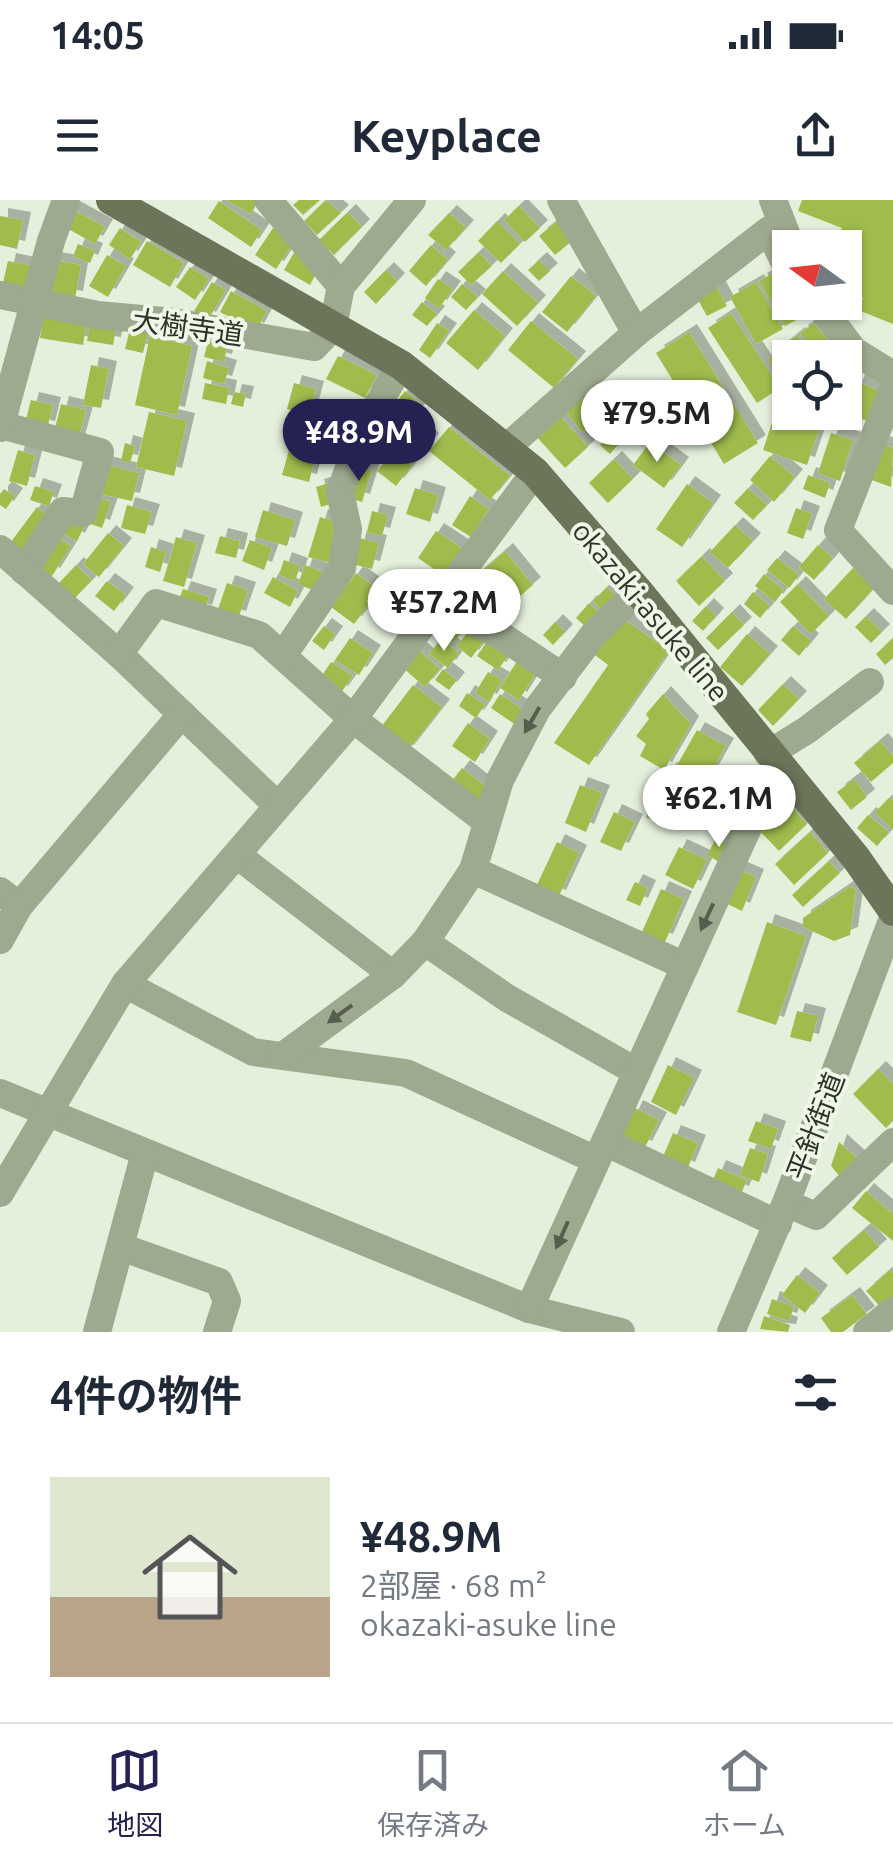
<!DOCTYPE html>
<html lang="ja">
<meta charset="utf-8">
<style>
:root{--surface:#fff;--page:#f6f6f7;--text:#1f2937;--muted:#747a83;--line:#e0e1e3;--accent:#252153}
body{margin:0;font-family:Ubuntu,"Noto Sans JP",sans-serif;background:var(--page);color:var(--text);height:100vh;display:flex;flex-direction:column;font-size:38px;white-space:nowrap}
*{box-sizing:border-box;margin:0}
p{font-size:32px;color:var(--muted)}
.icon{flex:none;width:55px;height:55px;fill:none;stroke:currentColor;stroke-width:2;stroke-linecap:round;stroke-linejoin:round}
.map{position:relative;height:1132px;overflow:hidden}
.drawer{display:flex;flex-direction:column;background:var(--surface);flex:1}
.drawer>*{flex:none}
.needle{width:65px;rotate:285deg}
.fabs{position:absolute;left:772px;top:30px;display:grid;gap:20px}
.fabs a{display:grid;place-items:center;width:90px;height:90px;border-radius:0px;background:var(--surface);box-shadow:0 2px 8px #0004;font-size:50px}
.price{position:absolute;translate:-50% -85px;padding:0 22px;border-radius:35px;background:#fff;color:#222;font-size:32px;line-height:65px;filter:drop-shadow(0 2px 5px #0008)}
.price::after{content:'';position:absolute;left:50%;top:60px;width:30px;height:22px;margin-left:-15px;background:inherit;clip-path:polygon(0 0,100% 0,50% 100%)}
.price.current{background:var(--accent);color:#fff}
ul{padding:0;list-style:none}
li{display:flex;align-items:center;gap:30px;height:250px;padding:0 50px}
li+li{border-top:2px solid var(--line)}
li span{display:grid;place-items:center;flex:none;width:280px;height:200px;border-radius:0px;color:#555}
li>.icon{margin-inline-start:auto}
span .icon{width:120px;height:120px;fill:#fffc;stroke-width:1}
li b{font-size:42px}
h2{display:flex;justify-content:space-between;align-items:center;height:120px;padding:0 50px;font-size:42px}
.status{display:flex;justify-content:space-between;align-items:center;height:70px;padding:0 50px;background:var(--surface);direction:ltr}
.status svg{height:28px;fill:currentColor}
header{display:flex;justify-content:space-between;align-items:center;height:130px;padding:0 50px;background:var(--surface);font-size:45px;font-weight:600}
.tab-bar{display:flex;justify-content:space-around;align-items:center;height:140px;border-top:2px solid var(--line);background:var(--surface);font-size:28px;color:var(--muted)}
.tab-bar a{display:grid;justify-items:center;gap:5px}
.tab-bar .current{color:var(--accent)}
.map>svg:first-child{display:block}
</style>
<div class="status"><b>14:05</b><svg viewBox="0 0 49 12"><path d="M0 12V9h3v3zM5 12V6h3v6zM10 12V3h3v9zM15 12V0h3v12zM26 1h20v11H26zM47 4h2v5h-2z"/></svg></div>
<header><svg class="icon" aria-label="menu" viewBox="0 0 24 24"><path d="M4 6h16M4 12h16M4 18h16"/></svg>Keyplace<svg class="icon" aria-label="share" viewBox="0 0 24 24"><path d="M12 15V3M7 8l5-5 5 5M5 13v7h14v-7"/></svg></header>
<div class="map">
<svg width="893" height="1132" viewBox="0 0 893 1132">
<defs>
<filter id="shadow"><feDropShadow dx="8" dy="-8" stdDeviation="0" flood-color="#0004"/></filter>
</defs>
<rect width="100%" height="100%" fill="#e5f0dc"/>
<!-- building -->
<g fill="#a0bc4e" filter="url(#shadow)">
<path d="M226,0H259L251,14Z"/>
<path d="M299,0H320L303,15L293,5Z"/>
<path d="M326,0L341,13L317,35L304,21Z"/>
<path d="M802,0H893V124L858,110L863,98L845,91L855,58L845,54V48H834L842,28L798,11Z"/>
<path d="M219,1L262,30L251,47L208,18Z"/>
<path d="M519,6L540,28L525,42L504,20Z"/>
<path d="M72,9L105,27L95,44L63,26Z"/>
<path d="M348,12L362,27L334,55L319,40Z"/>
<path d="M449,13L466,28L446,50L428,35Z"/>
<path d="M0,16L23,20L17,49L0,45Z"/>
<path d="M561,18L577,37L555,55L539,36Z"/>
<path d="M497,21L520,44L501,63L478,41Z"/>
<path d="M120,28L141,42L130,59L109,45Z"/>
<path d="M273,28L294,42L276,69L255,55Z"/>
<path d="M147,41L184,63L170,87L133,65Z"/>
<path d="M78,44L95,51L90,63L73,56Z"/>
<path d="M431,45L448,60L426,86L409,71Z"/>
<path d="M295,51L320,66L310,85L284,70Z"/>
<path d="M479,52L492,66L471,85L458,72Z"/>
<path d="M107,55L126,66L108,97L89,86Z"/>
<path d="M53,60L81,65L75,99L47,94Z"/>
<path d="M539,60L550,71L539,81L528,70Z"/>
<path d="M8,61L33,66L27,92L2,87Z"/>
<path d="M190,67L209,79L195,100L176,87Z"/>
<path d="M780,69L790,87V102H799L806,115L785,126L759,81Z"/>
<path d="M386,70L397,81L376,104L364,92Z"/>
<path d="M503,71L538,103L517,126L482,94Z"/>
<path d="M571,76L596,96L567,132L542,112Z"/>
<path d="M438,79L453,89L439,108L425,98Z"/>
<path d="M212,82L226,90L208,120L194,111Z"/>
<path d="M714,82L727,106L707,116L694,93Z"/>
<path d="M756,82L783,129L756,144L730,97Z"/>
<path d="M462,84L478,97L466,110L451,97Z"/>
<path d="M231,91L267,111L256,131L220,112Z"/>
<path d="M422,102L437,114L427,126L412,115Z"/>
<path d="M474,110L505,136L478,170L446,143Z"/>
<path d="M44,113L87,120L83,145L40,138Z"/>
<path d="M731,113L780,188L757,203L708,128Z"/>
<path d="M91,118L117,122L113,145L87,141Z"/>
<path d="M531,121L578,159L554,188L508,150Z"/>
<path d="M437,123L449,131L430,158L419,150Z"/>
<path d="M814,123L828,141L815,152L800,133Z"/>
<path d="M130,129L148,133L143,153L125,149Z"/>
<path d="M689,132L758,243L724,264L656,153Z"/>
<path d="M210,134L229,138L224,162L204,157Z"/>
<path d="M797,135L815,155L790,158V176L786,180L768,159Z"/>
<path d="M150,136L192,146L177,215L135,205Z"/>
<path d="M338,156L377,175L365,198L326,179Z"/>
<path d="M207,161L229,168L224,184L203,178Z"/>
<path d="M91,165L109,169L101,208L83,205Z"/>
<path d="M857,182L879,190L867,221L845,213Z"/>
<path d="M205,183L229,188L226,204L202,199Z"/>
<path d="M294,183L316,189L309,215L287,209Z"/>
<path d="M405,191L422,205L400,233L383,220Z"/>
<path d="M582,191L602,217L582,232L562,207Z"/>
<path d="M234,192L246,194L243,207L231,204Z"/>
<path d="M782,192L790,195V212H825L807,265L763,250Z"/>
<path d="M31,200L53,205L47,229L25,223Z"/>
<path d="M61,204L86,210L77,243L53,236Z"/>
<path d="M149,212L187,221L174,276L136,267Z"/>
<path d="M557,213L588,247L565,268L534,234Z"/>
<path d="M289,217L324,226L320,245L285,237Z"/>
<path d="M620,222L630,231L610,254L600,245Z"/>
<path d="M413,226L431,241L396,286L377,271Z"/>
<path d="M449,227L510,276L490,300L429,251Z"/>
<path d="M831,233L853,240L840,281L818,273Z"/>
<path d="M650,242L681,265L664,288L633,265Z"/>
<path d="M125,243L135,246L130,263L121,261Z"/>
<path d="M291,243L317,250L309,282L282,275Z"/>
<path d="M881,244L893,248L891,287L869,279Z"/>
<path d="M18,250L35,255L27,286L9,281Z"/>
<path d="M770,256L795,277L774,302L750,280Z"/>
<path d="M614,259L633,279L608,303L589,283Z"/>
<path d="M103,264L139,273L132,301L96,293Z"/>
<path d="M356,266L372,270L362,302L346,297Z"/>
<path d="M808,275L830,283L825,298L803,289Z"/>
<path d="M332,282L337,302L321,307L316,287Z"/>
<path d="M687,284L713,303L682,347L656,329Z"/>
<path d="M35,286L54,292L49,306L30,300Z"/>
<path d="M415,288L438,295L430,322L406,314Z"/>
<path d="M748,288L767,305L753,320L734,303Z"/>
<path d="M4,289L15,296L6,309L0,305V294Z"/>
<path d="M94,296L111,302L102,328L85,322Z"/>
<path d="M470,296L489,309L471,337L452,325Z"/>
<path d="M127,305L152,312L145,334L121,328Z"/>
<path d="M37,307L53,319L26,355L10,343Z"/>
<path d="M796,308L812,314L803,339L787,333Z"/>
<path d="M263,310L295,320L287,346L255,337Z"/>
<path d="M372,311L388,315L382,336L367,332Z"/>
<path d="M66,316L85,325L77,341L58,331Z"/>
<path d="M320,317L341,324L330,363L308,357Z"/>
<path d="M735,325L753,341L728,368L710,352Z"/>
<path d="M436,331L462,348L444,376L418,358Z"/>
<path d="M108,333L124,346L99,377L83,364Z"/>
<path d="M53,334L71,346L52,376L34,365Z"/>
<path d="M220,336L240,341L236,358L215,353Z"/>
<path d="M176,337L197,343L184,387L163,381Z"/>
<path d="M359,338L379,343L372,369L352,364Z"/>
<path d="M250,340L272,348L264,370L242,361Z"/>
<path d="M818,345L833,358L814,380L799,367Z"/>
<path d="M151,347L166,352L160,372L145,367Z"/>
<path d="M505,351L533,385L503,411L475,377Z"/>
<path d="M702,356L725,381L699,406L676,381Z"/>
<path d="M777,358L799,375L789,388L767,370Z"/>
<path d="M284,360L300,366L295,381L279,375Z"/>
<path d="M76,365L92,380L75,398L59,383Z"/>
<path d="M305,365L325,373L317,392L298,384Z"/>
<path d="M853,368L874,388L846,419L824,399Z"/>
<path d="M356,373L380,391L354,424L331,407Z"/>
<path d="M764,374L784,390L775,402L755,386Z"/>
<path d="M273,377L298,391L290,407L264,393Z"/>
<path d="M107,381L126,395L114,411L95,396Z"/>
<path d="M227,383L248,390L238,419L217,412Z"/>
<path d="M798,384L829,416L811,434L780,402Z"/>
<path d="M607,387L618,398L604,412L593,401Z"/>
<path d="M183,389L209,397L204,413L177,405Z"/>
<path d="M753,392L770,406L760,418L744,404Z"/>
<path d="M589,403L602,415L588,429L576,418Z"/>
<path d="M706,406L716,416L703,431L692,421Z"/>
<path d="M401,407L413,417L402,430L390,420Z"/>
<path d="M732,412L744,425L718,450L706,438Z"/>
<path d="M446,415L464,429L453,443L435,430Z"/>
<path d="M866,416L882,432L871,443L855,427Z"/>
<path d="M624,419L669,451L589,565L554,543L608,465L595,455Z"/>
<path d="M555,422L565,432L553,445L543,435Z"/>
<path d="M324,426L335,434L324,450L312,441Z"/>
<path d="M793,426L811,441L799,456L781,440Z"/>
<path d="M469,430L484,441L471,458L457,446Z"/>
<path d="M747,434L770,454L742,486L720,467Z"/>
<path d="M350,438L373,453L359,475L335,460Z"/>
<path d="M893,438V458L885,465L876,454Z"/>
<path d="M441,439L459,453L448,468L429,454Z"/>
<path d="M488,440L509,454L498,470L477,456Z"/>
<path d="M419,450L440,469L425,487L403,468Z"/>
<path d="M519,458L538,470L519,500L500,488Z"/>
<path d="M331,462L353,476L340,494L319,480Z"/>
<path d="M443,469L457,480L449,490L435,480Z"/>
<path d="M488,472L502,480L489,502L475,493Z"/>
<path d="M783,484L799,499L773,526L758,510Z"/>
<path d="M413,485L442,507L406,553L378,531Z"/>
<path d="M467,493L485,505L476,518L459,506Z"/>
<path d="M500,494L525,511L516,525L491,508Z"/>
<path d="M663,494L691,524L664,570L640,556L646,544L636,536L649,519L646,514Z"/>
<path d="M468,523L490,539L475,562L452,546Z"/>
<path d="M697,530L726,546L705,583L676,567Z"/>
<path d="M880,541L893,556V563L871,582L854,563Z"/>
<path d="M462,568L490,590L476,608L448,586Z"/>
<path d="M669,570L688,580L665,626L646,617Z"/>
<path d="M854,579L867,597L851,610L837,592Z"/>
<path d="M580,585L602,593L586,632L565,623Z"/>
<path d="M706,595L743,615L732,635L695,615Z"/>
<path d="M890,597L893,600V630L875,612Z"/>
<path d="M784,599L807,624L779,651L756,627Z"/>
<path d="M614,612L635,622L621,651L600,642Z"/>
<path d="M868,615L889,632L877,646L857,628Z"/>
<path d="M810,632L828,653L794,685L775,664Z"/>
<path d="M716,638L730,645L721,663L707,655Z"/>
<path d="M557,642L579,653L558,698L536,687Z"/>
<path d="M679,647L707,660L693,689L665,675Z"/>
<path d="M829,661L840,673L803,707L792,695Z"/>
<path d="M735,668L756,677L742,711L721,701Z"/>
<path d="M635,682L648,688L640,706L626,700Z"/>
<path d="M850,686L856,690L850,735L834,741L803,727V718Z"/>
<path d="M661,689L684,699L665,742L642,732Z"/>
<path d="M767,722L806,736L776,825L737,812Z"/>
<path d="M797,811L818,816L811,842L790,837Z"/>
<path d="M668,865L694,878L676,915L651,902Z"/>
<path d="M878,869L893,884V921L886,928L853,894Z"/>
<path d="M635,908L659,920L644,949L621,937Z"/>
<path d="M756,921L778,929L771,949L748,941Z"/>
<path d="M673,933L698,943L687,970L662,959Z"/>
<path d="M839,942L859,960L841,978L831,966Z"/>
<path d="M750,948L768,954L759,982L740,975Z"/>
<path d="M718,968L747,980L741,994L712,982Z"/>
<path d="M866,991L893,1014V1041L852,1008Z"/>
<path d="M864,1030L879,1047L847,1075L832,1058Z"/>
<path d="M890,1070L893,1073V1103L884,1111L866,1091Z"/>
<path d="M797,1075L820,1093L805,1113L782,1095Z"/>
<path d="M852,1095L867,1114L843,1132H831L821,1118Z"/>
<path d="M772,1099L794,1107L789,1121L767,1114Z"/>
<path d="M764,1116L790,1125L788,1132L760,1129Z"/>
</g>
<g fill="none" stroke-linecap="round" stroke-linejoin="round">
<!-- minor -->
<g stroke="#9eaa8f" stroke-width="28">
<path d="M268,0L341,86"/>
<path d="M561,0L636,133"/>
<path d="M773,0L791,46"/>
<path d="M0,95L98,115L174,122L314,147L333,127L341,86L412,0"/>
<path d="M817,102L854,151L893,175"/>
<path d="M893,189L838,330L893,391"/>
<path d="M1,225L100,252L83,313L63,311L24,371"/>
<path d="M0,228L51,41L66,0"/>
<path d="M507,247L636,133L769,30L790,74"/>
<path d="M0,349L119,454L277,605"/>
<path d="M439,405L503,437L563,477"/>
<path d="M119,454L156,403L259,435L353,519L487,622"/>
<path d="M284,454L342,368L348,329L340,292L365,226L401,165"/>
<path d="M768,554L807,530L870,482"/>
<path d="M237,655L393,775"/>
<path d="M473,670L685,766"/>
<path d="M0,691L19,706L182,514"/>
<path d="M0,740L19,706"/>
<path d="M425,742L507,798L637,872"/>
<path d="M125,784L253,852L406,873L596,960"/>
<path d="M283,856L393,775L425,742L473,670L500,580L537,509L594,434L638,391"/>
<path d="M0,893L529,1109L621,1132"/>
<path d="M605,942L778,1024"/>
<path d="M0,993L125,784L353,519L535,272"/>
<path d="M786,1003L816,1016L893,942"/>
<path d="M121,1047L219,1082L227,1101L217,1132"/>
<path d="M529,1109L777,564"/>
<path d="M97,1132L145,953"/>
<path d="M731,1132L786,1003L893,718"/>
<path d="M867,1132L893,1111"/>
</g>
<!-- major -->
<path stroke="#6c755a" stroke-width="30" d="M111,0L401,165L535,272L638,391L856,658L893,711"/>
</g>
<!-- one-way arrows -->
<defs><path id="oneway-solid" d="M-6-.8H1V-3.2L6.5 0L1 3.2V.8H-6Z" transform="scale(2.5)"/></defs>
<g fill="#565d4c">
<use href="#oneway-solid" transform="translate(532 520) rotate(120)"/>
<use href="#oneway-solid" transform="translate(707 717) rotate(115)"/>
<use href="#oneway-solid" transform="translate(340 814) rotate(144)"/>
<use href="#oneway-solid" transform="translate(562 1035) rotate(114)"/>
</g>
<g text-anchor="middle" dominant-baseline="central" stroke-width="8" stroke-linejoin="round" paint-order="stroke">
<!-- street labels -->
<g font-size="28" fill="#303428" stroke="#eff8e8">
<text transform="translate(188 127) rotate(8)">大樹寺道</text>
<text transform="translate(651 411) rotate(50)">okazaki-asuke line</text>
<text transform="translate(815 926) rotate(-69)">平針街道</text>
</g>
</g>
</svg>
<div class="fabs">
<a><svg class="needle" viewBox="-14 -14 28 28"><path d="M0-13l5 13h-10z" fill="#e53935"/><path d="M0 13l5-13h-10z" fill="#747a83"/></svg></a>
<a><svg class="icon" aria-label="locate" viewBox="0 0 24 24"><circle cx="12" cy="12" r="6"/><path d="M12 2v4M12 18v4M2 12h4M18 12h4"/></svg></a>
</div>
<b class="price" style="left:657px;top:265px">¥79.5M</b>
<b class="price current" style="left:359px;top:284px">¥48.9M</b>
<b class="price" style="left:444px;top:454px">¥57.2M</b>
<b class="price" style="left:719px;top:650px">¥62.1M</b>
</div>
<section class="drawer">
<h2>4件の物件<svg class="icon" aria-label="filters" viewBox="0 0 24 24"><path d="M4 7h16M4 17h16"/><circle cx="9" cy="7" r="2"/><circle cx="15" cy="17" r="2"/></svg></h2>
<ul>
<li><span style="background:linear-gradient(#dfe7d0 60%,#b9a48a 0)"><svg class="icon" aria-label="home" viewBox="0 0 24 24"><path d="M3 11l9-7 9 7M6 9v11h12V9"/></svg></span><div><b>¥48.9M</b><p>2部屋 · 68 m²</p><p>okazaki-asuke line</p></div></li>
</ul>
</section>
<nav class="tab-bar">
<a class="current"><svg class="icon" aria-label="map" viewBox="0 0 24 24"><path d="M3 6l6-2 6 2 6-2v14l-6 2-6-2-6 2zM9 4v14M15 6v14"/></svg>地図</a>
<a><svg class="icon" aria-label="saved" viewBox="0 0 24 24"><path d="M7 4h10v16l-5-4-5 4z"/></svg>保存済み</a>
<a><svg class="icon" aria-label="home" viewBox="0 0 24 24"><path d="M3 11l9-7 9 7M6 9v11h12V9"/></svg>ホーム</a>
</nav>
